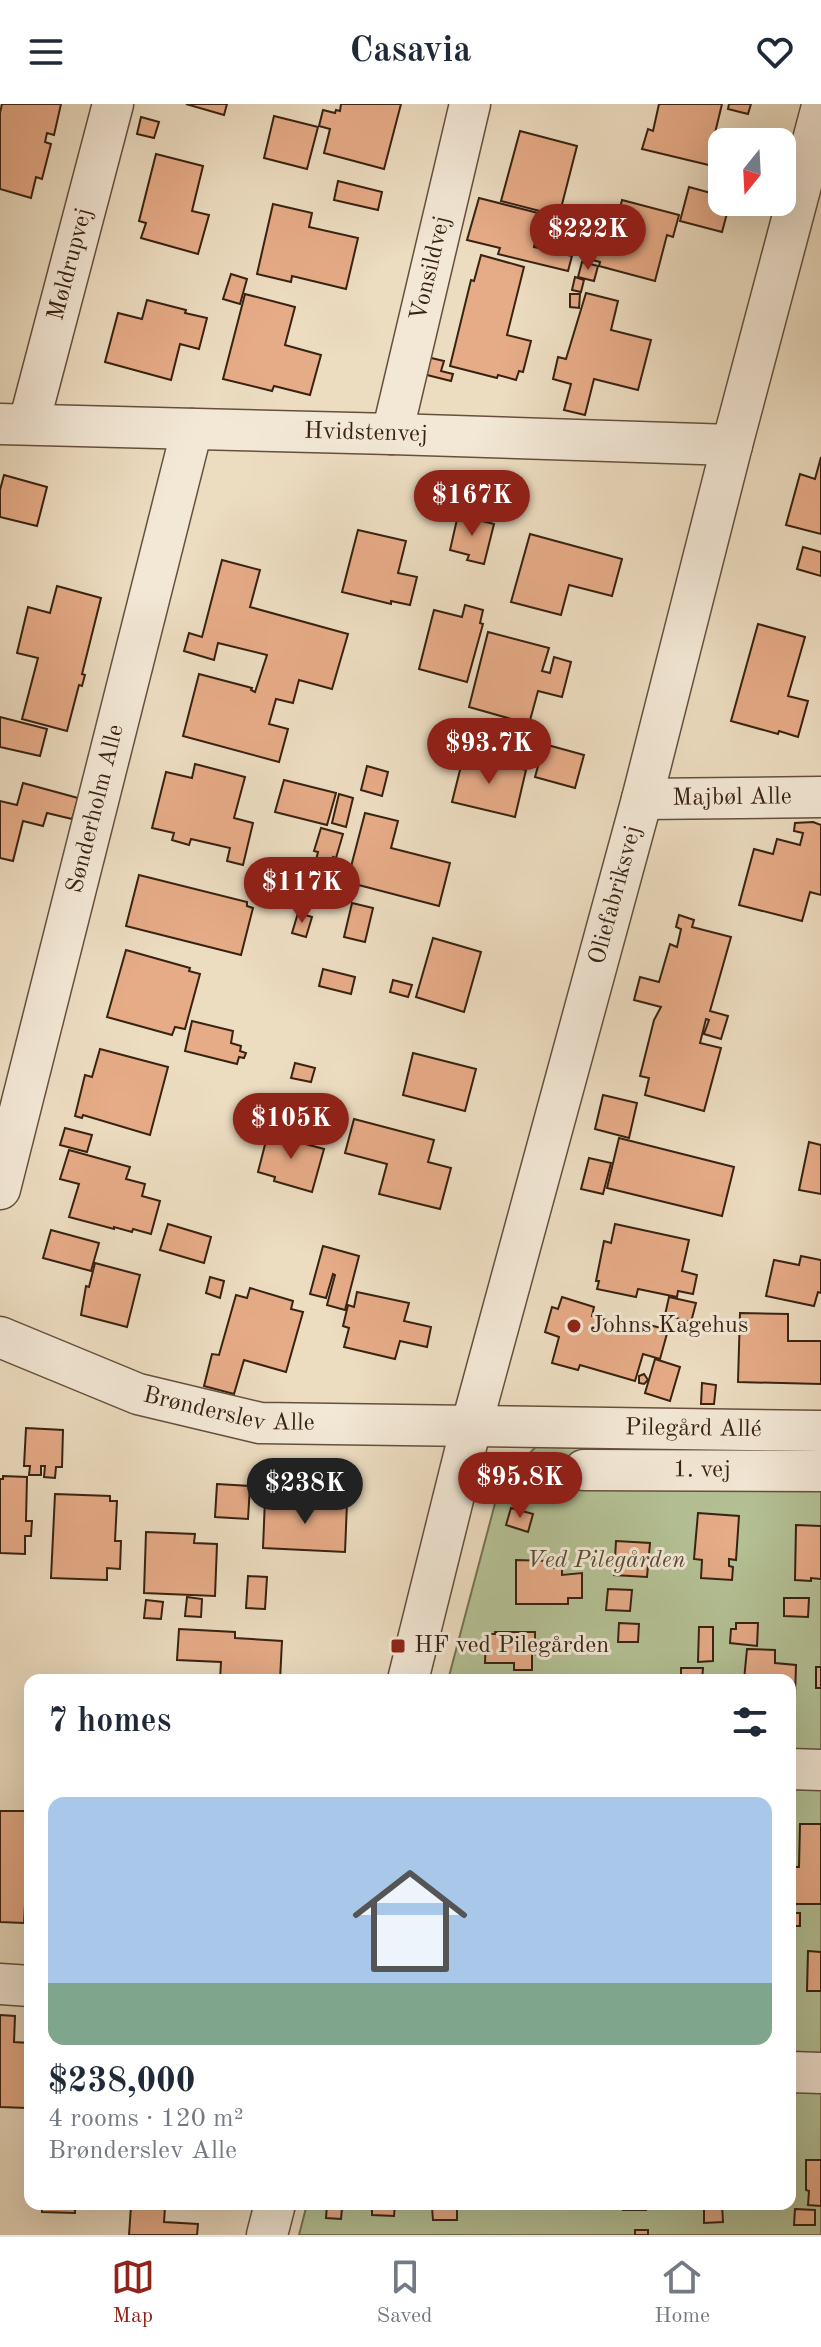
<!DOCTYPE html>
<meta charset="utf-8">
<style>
:root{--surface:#fff;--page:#f2f2f3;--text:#1f2937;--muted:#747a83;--line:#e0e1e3;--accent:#8f2418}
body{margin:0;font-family:"Old Standard TT",serif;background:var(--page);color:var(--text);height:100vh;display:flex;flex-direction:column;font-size:30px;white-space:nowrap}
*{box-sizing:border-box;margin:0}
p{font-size:26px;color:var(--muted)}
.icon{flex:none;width:44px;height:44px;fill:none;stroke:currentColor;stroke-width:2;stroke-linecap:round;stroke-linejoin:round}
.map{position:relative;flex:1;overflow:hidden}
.drawer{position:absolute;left:24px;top:1570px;width:772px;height:536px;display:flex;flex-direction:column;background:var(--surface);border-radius:16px;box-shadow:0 8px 32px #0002}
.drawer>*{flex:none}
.needle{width:52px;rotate:198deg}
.tools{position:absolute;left:708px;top:24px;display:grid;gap:16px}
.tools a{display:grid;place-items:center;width:88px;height:88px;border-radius:16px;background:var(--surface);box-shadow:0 8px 32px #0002;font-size:40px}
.price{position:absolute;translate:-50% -68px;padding:0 18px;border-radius:28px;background:var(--accent);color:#fff;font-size:26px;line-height:52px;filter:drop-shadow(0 2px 4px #0008)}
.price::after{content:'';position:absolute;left:50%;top:48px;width:24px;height:18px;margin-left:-12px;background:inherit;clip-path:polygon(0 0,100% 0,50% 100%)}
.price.on{background:#222;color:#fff}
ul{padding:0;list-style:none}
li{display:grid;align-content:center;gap:16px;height:424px;padding:0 24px}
li span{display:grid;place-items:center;height:248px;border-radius:16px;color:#555}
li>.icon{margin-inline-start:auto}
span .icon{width:144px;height:144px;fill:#fffc;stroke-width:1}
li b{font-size:34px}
h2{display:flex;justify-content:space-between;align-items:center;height:96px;padding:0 24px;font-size:34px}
header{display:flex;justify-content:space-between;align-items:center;height:104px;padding:0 24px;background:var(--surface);font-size:36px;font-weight:700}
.dock{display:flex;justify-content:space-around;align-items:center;height:112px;border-top:2px solid var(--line);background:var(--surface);font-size:22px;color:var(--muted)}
.dock a{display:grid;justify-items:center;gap:4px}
.dock .on{color:var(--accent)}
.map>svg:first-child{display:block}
</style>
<header><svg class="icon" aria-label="menu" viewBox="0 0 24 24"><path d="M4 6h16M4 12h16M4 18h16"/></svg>Casavia<svg class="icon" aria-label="heart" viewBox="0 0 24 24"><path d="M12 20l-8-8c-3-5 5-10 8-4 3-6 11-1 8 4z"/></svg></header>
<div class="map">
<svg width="821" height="2131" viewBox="0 0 821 2131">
<rect width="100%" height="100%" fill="#ecdcc0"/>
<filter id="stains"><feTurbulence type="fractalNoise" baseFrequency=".0025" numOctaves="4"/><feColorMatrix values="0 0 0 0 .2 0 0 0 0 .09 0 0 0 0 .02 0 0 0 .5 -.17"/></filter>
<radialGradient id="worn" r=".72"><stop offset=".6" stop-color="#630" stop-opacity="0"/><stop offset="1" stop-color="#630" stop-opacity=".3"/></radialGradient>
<!-- green -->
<path fill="#b4c195" stroke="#767253" stroke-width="2" d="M543,1336L821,1342V2131H299L307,2100H790V1576H448L501,1377Z"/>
<!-- building -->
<g fill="#e6ab87" stroke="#382211" stroke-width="2">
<path d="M2,0H61L54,31L47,29L45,38L51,40L42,75L36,73L31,94L0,85V9Z"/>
<path d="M186,0H227L224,11Z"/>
<path d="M341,0H401L384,65L324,49L330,25L319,22L323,6L335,9L336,6L340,7Z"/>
<path d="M659,0H722L714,33L723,36L717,63L642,45L648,25L653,27Z"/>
<path d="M729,0H751L748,10L728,5Z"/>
<path d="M274,12L318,23L307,65L264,54Z"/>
<path d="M141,13L159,18L154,34L137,30Z"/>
<path d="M520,27L577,42L559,112L501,97Z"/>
<path d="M156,50L203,62L192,107L209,111L198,150L141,134L146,119L139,117Z"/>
<path d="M338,77L382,88L378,106L334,96Z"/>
<path d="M689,83L722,92V98H730L722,128L680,117Z"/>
<path d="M479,94L542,110L534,143L572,152L568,167L498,150L500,144L467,136Z"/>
<path d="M622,96L679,111L673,133L667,131L655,177L599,162L600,158L585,154L591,130L606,134L611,115L617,116Z"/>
<path d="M273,100L312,109L309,123L358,134L346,185L292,172L291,178L257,170Z"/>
<path d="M481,151L524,163L507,231L531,237L523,268L519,267L516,276L498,271L497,274L450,262L471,176L474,177Z"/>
<path d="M582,158L598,162L594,177L578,173Z"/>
<path d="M231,170L247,175L240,200L223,195Z"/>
<path d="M575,173L584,176L581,188L572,186Z"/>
<path d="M586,189L618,197L611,226L651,236L638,286L594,275L585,311L564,306L571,280L553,275L558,253L566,255Z"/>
<path d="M245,190L295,203L285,241L321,251L310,291L274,282L272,287L223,275Z"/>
<path d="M570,190H580L579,204L570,203Z"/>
<path d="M147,196L186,206L185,209L207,214L199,245L180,240L171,276L105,258L118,209L142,215Z"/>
<path d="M427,253L444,257L441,267L453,270L451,277L423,270Z"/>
<path d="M821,353V430L786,421L800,370L815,375Z"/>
<path d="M4,371L47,383L37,422L0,413V386Z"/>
<path d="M458,411L494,420L484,460L467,456L469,451L450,446Z"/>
<path d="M358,426L406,437L398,469L417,473L410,501L391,497V500L342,488Z"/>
<path d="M530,430L622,455L612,492L569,481L561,511L511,498Z"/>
<path d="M803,443L821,448V472L797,465Z"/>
<path d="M222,456L260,466L250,503L348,530L332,585L299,576L293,599L276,595L269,620L288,625L279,658L183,632L199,570L252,584L251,586L255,588L267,551L218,539L214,556L184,547L189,529L202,533Z"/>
<path d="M57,482L101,494L82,570L85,571L82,582L79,581L67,627L22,615L38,554L17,549L28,503L50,509Z"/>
<path d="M465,501L483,506L480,519L483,520L467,578L419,565L434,506L462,513Z"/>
<path d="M758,520L805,533L788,592L808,597L798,633L779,627L778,630L731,617Z"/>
<path d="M488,528L549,544L542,567L550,569L554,553L571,558L562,593L538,587L529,620L469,603Z"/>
<path d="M0,613L47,625L40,652L0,643Z"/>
<path d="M544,640L584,651L575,684L535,673Z"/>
<path d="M464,650L526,666L515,713L452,698Z"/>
<path d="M195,660L245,673L234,714L253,719L243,761L227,757L230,744L191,735L189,741L172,736L174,729L152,724L166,668L192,674Z"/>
<path d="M367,662L388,668L382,692L361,686Z"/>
<path d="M284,676L336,689L327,721L275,708Z"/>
<path d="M23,679L78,694L72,715L47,709L43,722L23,717L13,757L0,754V697L17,701Z"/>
<path d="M339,690L353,694L346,723L332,719Z"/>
<path d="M365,709L398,717L391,744L450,759L439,802L347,778Z"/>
<path d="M813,718L821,721V791L810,788L802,817L739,801L754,745L773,750L777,735L800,741L803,729L794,727L795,719Z"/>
<path d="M321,724L343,730L336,754L333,753L330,760L316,756L318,748L314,747Z"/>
<path d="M139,771L247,798V802L253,804L241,851L126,822Z"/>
<path d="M352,799L373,804L365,838L344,833Z"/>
<path d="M298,809L312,813L306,833L292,829Z"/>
<path d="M679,811L694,816L692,823L731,833L710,907L728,912L721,935L704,930L709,916L706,915L700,939L721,944L704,1007L645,991L649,974L640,972L654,916L661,903L634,896L640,873L659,878L670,840L677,843L681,825L676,823Z"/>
<path d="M433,834L481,848L464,908L416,893Z"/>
<path d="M126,846L190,864L189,867L200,870L185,925L175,923L172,931L107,913Z"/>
<path d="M323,865L355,873L351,890L319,882Z"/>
<path d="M393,876L412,881L408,893L390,888Z"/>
<path d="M192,917L233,927L231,939L241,942L240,947L246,949L244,954L239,953L237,960L185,947Z"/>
<path d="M100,945L168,963L150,1031L83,1011L82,1014L75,1012L85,971L92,973Z"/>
<path d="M413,949L476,965L465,1007L403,991Z"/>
<path d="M295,959L315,964L311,978L291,974Z"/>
<path d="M603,991L637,999L629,1034L595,1025Z"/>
<path d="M354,1015L434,1036L428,1058L451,1064L440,1105L379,1090L387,1060L345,1049Z"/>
<path d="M65,1024L92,1031L87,1048L60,1041Z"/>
<path d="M269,1025L288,1030L287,1035L324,1045L312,1088L274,1077L275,1073L258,1068Z"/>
<path d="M619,1034L734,1063L722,1112L607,1084Z"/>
<path d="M809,1038L821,1041V1090L799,1086Z"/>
<path d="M69,1046L130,1063L126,1075L145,1080L142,1092L160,1097L151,1130L133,1125L132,1128L114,1123V1125L69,1113L79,1080L60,1075Z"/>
<path d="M589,1054L611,1059L603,1090L581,1085Z"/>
<path d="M168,1120L211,1133L204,1159L160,1146Z"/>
<path d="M615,1120L689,1136L682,1167L697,1171L693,1190L678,1187L677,1193L638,1185L636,1193L597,1185L599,1177H596L604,1137L611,1139Z"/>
<path d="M51,1126L99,1139L91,1167L43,1154Z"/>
<path d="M323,1142L359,1152L345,1206L327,1201L335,1171L333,1170L326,1194L310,1190Z"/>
<path d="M801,1152L821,1156V1189L818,1188L814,1202L766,1192L774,1156L799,1161Z"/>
<path d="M95,1159L140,1171L127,1223L81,1211L86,1182L89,1183Z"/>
<path d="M210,1173L224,1177L220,1194L206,1189Z"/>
<path d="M250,1184L293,1197L291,1205L303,1208L286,1268L244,1256L234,1290L204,1282L212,1250L219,1251L236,1191L247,1194Z"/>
<path d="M357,1188L409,1199L404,1217L431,1223L427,1243L400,1237L395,1255L344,1243L349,1224L343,1222L348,1201L354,1203Z"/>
<path d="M562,1193L594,1203L592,1212L644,1226L646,1220L668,1226L660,1255L643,1250L635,1277L580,1261L578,1266L552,1259L559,1233L545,1228L552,1203L558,1205Z"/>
<path d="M669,1193L696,1199L691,1218L665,1211Z"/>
<path d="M740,1209L788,1210V1237H821V1280L738,1278Z"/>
<path d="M655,1255L680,1263L670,1297L645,1289Z"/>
<path d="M644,1270L648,1276L644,1280L639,1279V1272Z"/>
<path d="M702,1279L716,1281L714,1300H701Z"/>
<path d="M26,1324L63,1326L62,1363H56L55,1374L44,1373L45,1362H41V1371H29L30,1362H24Z"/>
<path d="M3,1372L27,1373L26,1417H32L31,1432H25V1450L0,1449V1375H3Z"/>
<path d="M217,1380L250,1382L248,1415L215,1413Z"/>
<path d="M55,1390L110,1392V1397H117L115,1437H121L120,1465L107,1464V1476L51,1474Z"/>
<path d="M265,1395L347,1399L345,1448L263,1444Z"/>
<path d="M511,1404L533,1410L528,1428L506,1421Z"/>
<path d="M698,1409L739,1412L736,1456L729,1455V1462L733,1463L732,1476L701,1474L702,1456L694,1455Z"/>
<path d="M796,1421L821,1422V1475L811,1474V1477L795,1476Z"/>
<path d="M146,1428L195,1430L194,1439L217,1440L215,1492L144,1489Z"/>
<path d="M616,1437L650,1439L647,1473L614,1471Z"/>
<path d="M516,1456L549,1457L554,1464H562V1471L582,1469V1494H568V1500H516Z"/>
<path d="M248,1472L267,1473L265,1505L246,1504Z"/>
<path d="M608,1485L632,1486L630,1507L606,1506Z"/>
<path d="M187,1493L202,1495L201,1513L185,1512Z"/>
<path d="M784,1494H809L808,1513L784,1512Z"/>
<path d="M146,1496L163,1498L161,1515L144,1514Z"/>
<path d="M619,1519L639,1520L638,1538H618Z"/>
<path d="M736,1519H758L757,1542L730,1539L731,1525H736Z"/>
<path d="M699,1523H713V1557L698,1558Z"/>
<path d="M179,1525L235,1528V1534L282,1537L280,1576H220L221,1558L177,1556Z"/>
<path d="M495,1528H535V1550L532,1549V1566H514V1559H485L486,1530H495Z"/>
<path d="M747,1545L775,1546V1559L796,1561L795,1593H790V1576H744Z"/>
<rect x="816" y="1563" width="5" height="21"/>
<path d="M681,1564H703L702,1576H681Z"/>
<path d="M0,1707H29L30,1764H27L24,1819L0,1818Z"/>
<path d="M800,1720H821V1800H790V1763H799Z"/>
<rect x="790" y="1809" width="10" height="13"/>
<path d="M808,1847L821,1848V1887H807Z"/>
<path d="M0,1911L15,1912L14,1938L30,1939L27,2004L0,2003Z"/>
<path d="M806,2056H821V2102L808,2101L809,2087L806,2086Z"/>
<path d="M42,2100H75V2109L42,2108Z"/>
<path d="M118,2100H181V2103Z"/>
<path d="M327,2100H339L342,2104L341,2115L326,2114Z"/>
<path d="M372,2100H395L394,2112L372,2111Z"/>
<rect x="623" y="2100" width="23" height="6"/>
<path d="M704,2100H722L723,2118L704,2119Z"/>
<path d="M131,2102L165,2103L164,2118L198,2120L197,2131H129Z"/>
<path d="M432,2103H457V2116H433Z"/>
<path d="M795,2105L815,2106V2121H794Z"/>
<rect x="635" y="2126" width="13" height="5"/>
</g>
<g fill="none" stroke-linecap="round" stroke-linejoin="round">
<!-- minor casing -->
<g stroke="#65503d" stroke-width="43">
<g id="minor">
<path id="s1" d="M29,319L113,0"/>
<path id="s2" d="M0,320L392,330L732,341"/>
<path id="s3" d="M392,330L470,0"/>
<path id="s4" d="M642,695L821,693"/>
<path id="s5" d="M0,1085L192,325"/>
<path id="s6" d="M0,1233L138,1290L260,1319L821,1327"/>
<path id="s7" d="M584,1366L821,1367"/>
<path id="s8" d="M408,1576L471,1323L642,695L732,341L821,6"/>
<path d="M790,1665L821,1666"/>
<path d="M0,1880L30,1882"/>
<path d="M790,1968L821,1969"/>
<path d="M267,2131L275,2100"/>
</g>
</g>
<!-- minor -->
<use href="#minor" stroke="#f3e8d6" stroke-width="40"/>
</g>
<!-- markers -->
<g fill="#8f2418" stroke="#f3e8d6" stroke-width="3">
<circle cx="574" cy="1222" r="8"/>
<rect x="390" y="1534" width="16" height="16" rx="4"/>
</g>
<g text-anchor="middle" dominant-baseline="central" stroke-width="6" stroke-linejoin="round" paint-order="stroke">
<!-- street labels -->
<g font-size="24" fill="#382211" stroke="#f3e8d6">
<text stroke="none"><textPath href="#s1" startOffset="164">Møldrupvej</textPath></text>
<text stroke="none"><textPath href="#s3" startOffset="170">Vonsildvej</textPath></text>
<text stroke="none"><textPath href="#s2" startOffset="366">Hvidstenvej</textPath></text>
<text stroke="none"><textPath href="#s4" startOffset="90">Majbøl Alle</textPath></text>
<text stroke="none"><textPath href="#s5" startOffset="392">Sønderholm Alle</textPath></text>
<text stroke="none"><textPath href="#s8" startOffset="812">Oliefabriksvej</textPath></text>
<text stroke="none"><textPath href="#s6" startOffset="242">Brønderslev Alle</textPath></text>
<text stroke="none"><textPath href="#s6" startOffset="708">Pilegård Allé</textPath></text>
<text stroke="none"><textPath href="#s7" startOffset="118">1. vej</textPath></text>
</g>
<!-- poi labels -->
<g font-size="24" fill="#382211" stroke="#f3e8d6" text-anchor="start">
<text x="590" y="1222">Johns Kagehus</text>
<text x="414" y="1542">HF ved Pilegården</text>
</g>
<!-- park labels -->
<g font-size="24" font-style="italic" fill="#574a32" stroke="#f3e8d6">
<text x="606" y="1457">Ved Pilegården</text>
</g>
</g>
<rect width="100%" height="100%" filter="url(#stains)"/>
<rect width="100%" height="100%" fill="url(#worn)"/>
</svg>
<div class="tools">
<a><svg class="needle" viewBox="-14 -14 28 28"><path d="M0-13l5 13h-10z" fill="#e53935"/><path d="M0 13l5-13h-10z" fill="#747a83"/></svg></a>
</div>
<b class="price" style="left:588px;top:168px">$222K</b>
<b class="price" style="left:472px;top:434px">$167K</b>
<b class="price" style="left:489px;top:682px">$93.7K</b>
<b class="price" style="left:302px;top:821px">$117K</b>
<b class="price" style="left:291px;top:1057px">$105K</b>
<b class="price" style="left:520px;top:1416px">$95.8K</b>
<b class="price on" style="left:305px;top:1422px">$238K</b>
<section class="drawer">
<h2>7 homes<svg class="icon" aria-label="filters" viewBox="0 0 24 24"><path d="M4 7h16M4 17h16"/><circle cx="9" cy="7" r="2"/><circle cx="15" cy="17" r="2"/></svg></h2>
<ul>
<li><span style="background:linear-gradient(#a9c7e8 75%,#7fa58c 0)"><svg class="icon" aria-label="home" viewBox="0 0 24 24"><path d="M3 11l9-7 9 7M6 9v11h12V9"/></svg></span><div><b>$238,000</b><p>4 rooms · 120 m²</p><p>Brønderslev Alle</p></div></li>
</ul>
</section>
</div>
<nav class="dock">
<a class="on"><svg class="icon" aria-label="map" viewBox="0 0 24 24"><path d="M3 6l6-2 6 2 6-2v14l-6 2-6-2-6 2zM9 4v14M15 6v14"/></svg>Map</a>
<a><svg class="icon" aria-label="saved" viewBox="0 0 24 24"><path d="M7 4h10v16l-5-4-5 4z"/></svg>Saved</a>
<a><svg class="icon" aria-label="home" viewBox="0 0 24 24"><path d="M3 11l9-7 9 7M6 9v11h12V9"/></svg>Home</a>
</nav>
